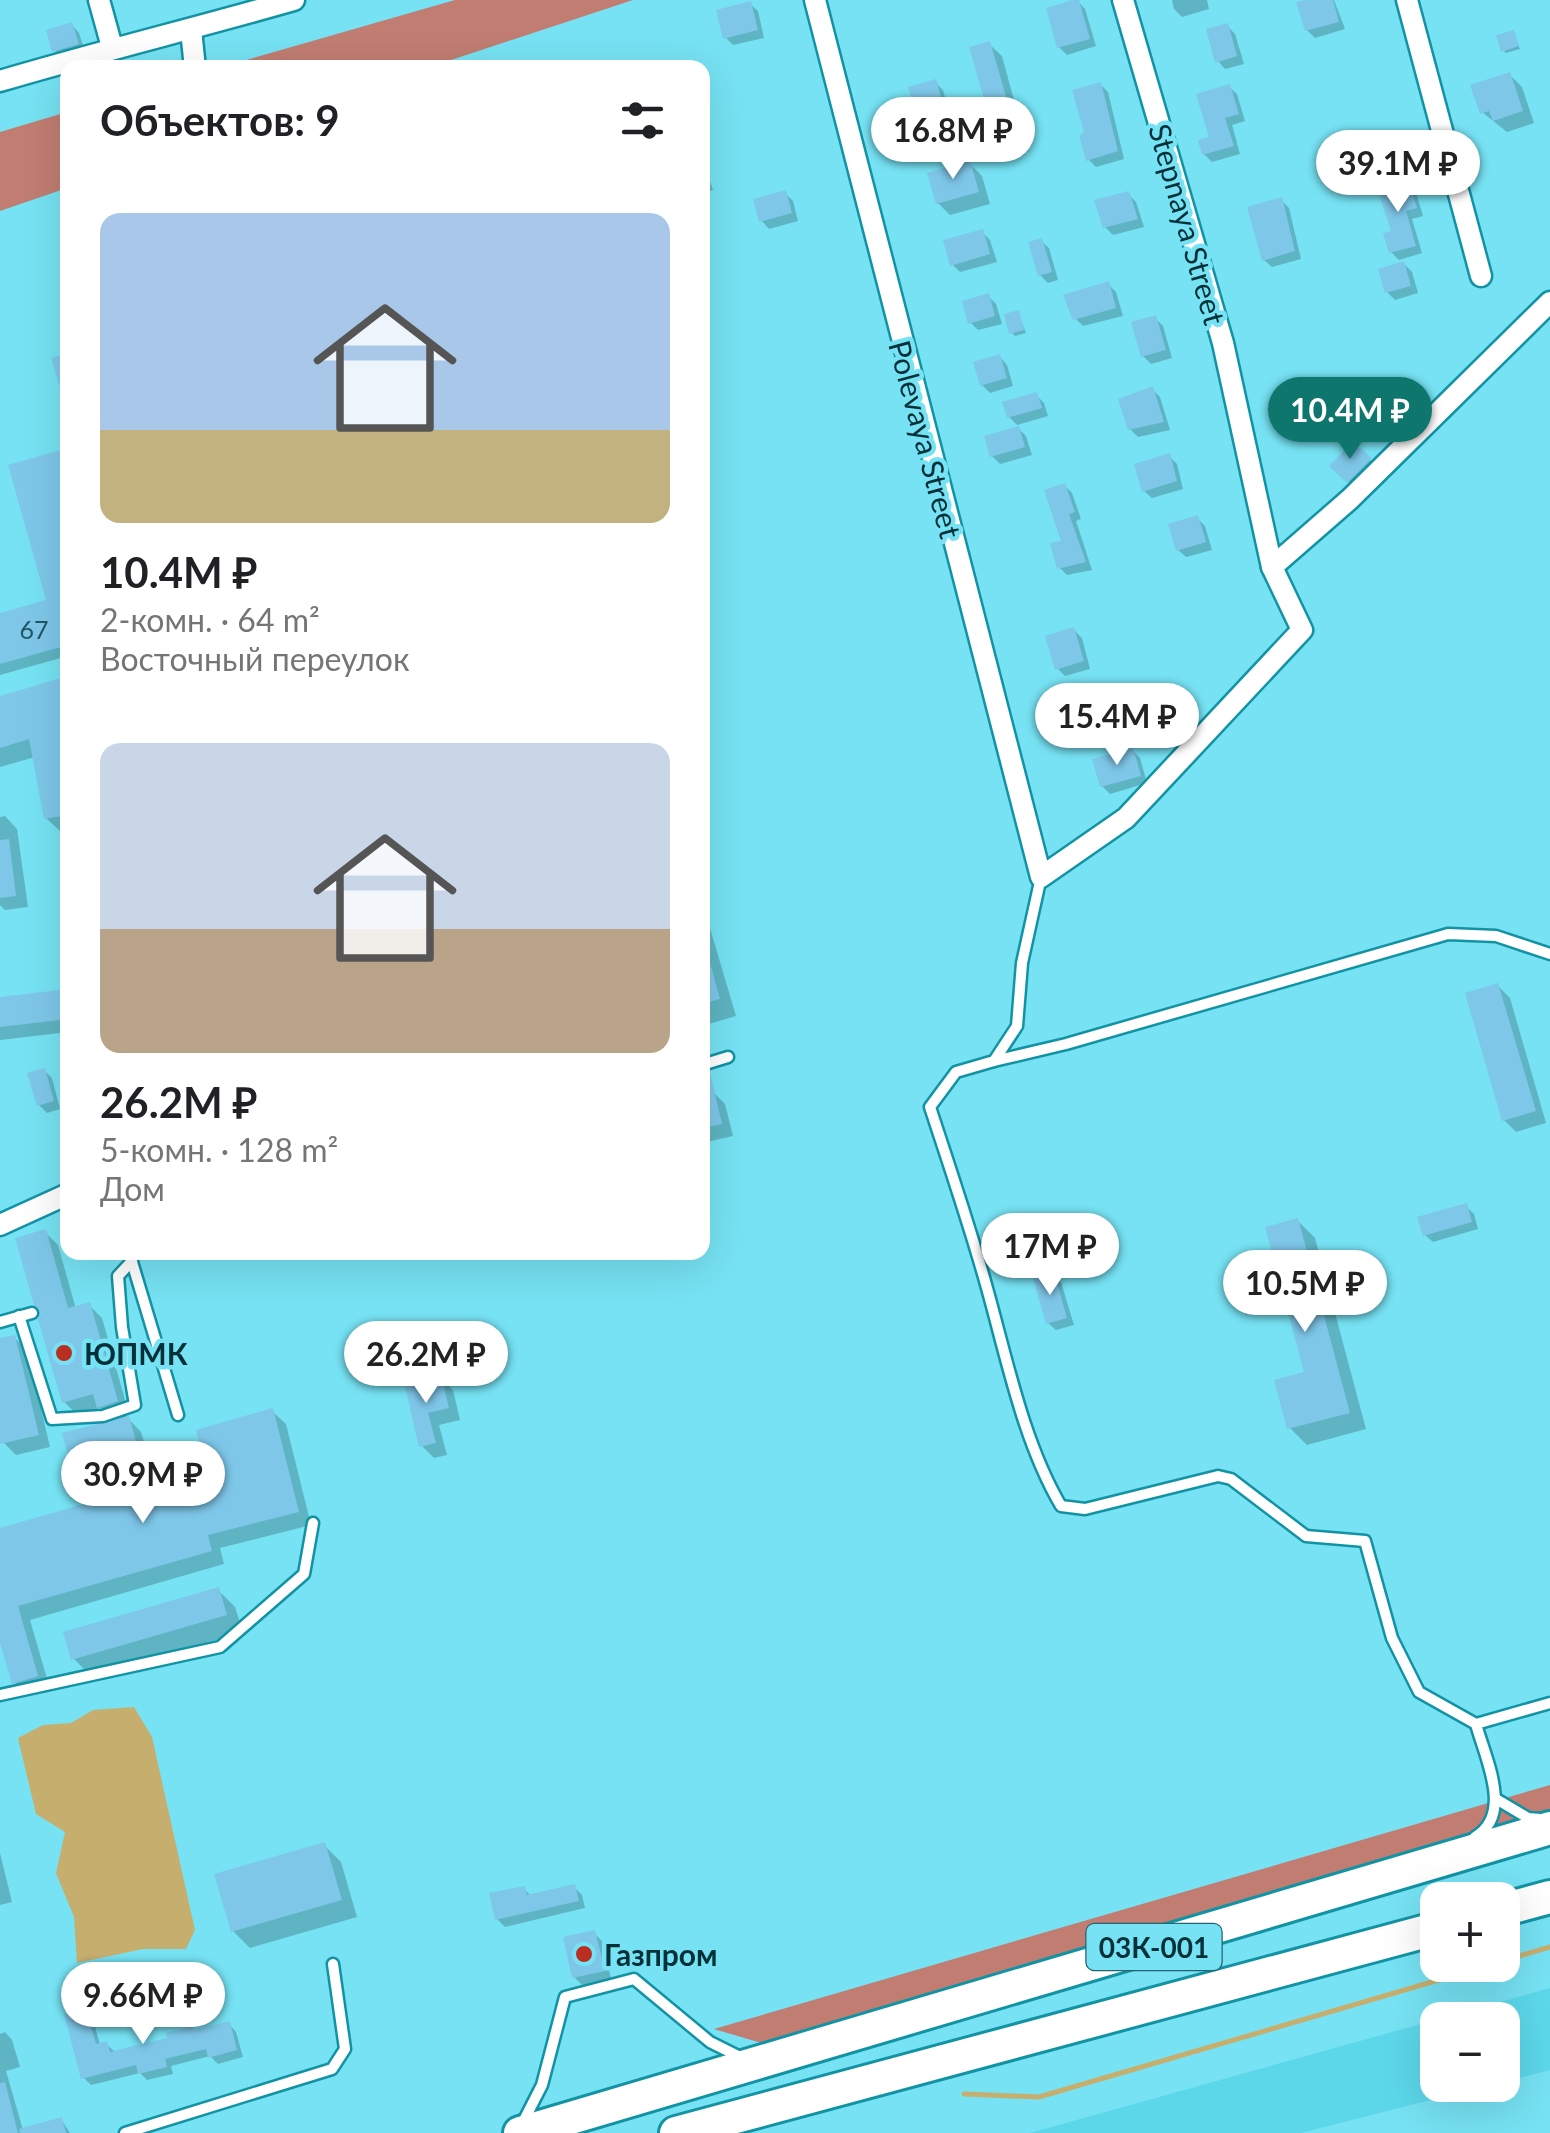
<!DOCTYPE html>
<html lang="ru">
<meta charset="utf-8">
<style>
:root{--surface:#fff;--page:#f6f6f6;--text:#202124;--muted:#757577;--accent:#0f766e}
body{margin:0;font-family:Lato,sans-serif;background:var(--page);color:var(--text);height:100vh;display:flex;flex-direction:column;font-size:38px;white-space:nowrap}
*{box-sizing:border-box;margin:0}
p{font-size:32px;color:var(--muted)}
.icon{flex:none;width:55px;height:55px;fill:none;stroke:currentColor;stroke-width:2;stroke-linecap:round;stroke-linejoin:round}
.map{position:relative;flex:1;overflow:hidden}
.drawer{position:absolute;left:60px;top:60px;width:650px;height:1200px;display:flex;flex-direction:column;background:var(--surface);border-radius:20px;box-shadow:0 10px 40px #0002}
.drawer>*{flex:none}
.buttons{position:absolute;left:1420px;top:1882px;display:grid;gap:20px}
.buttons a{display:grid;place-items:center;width:100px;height:100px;border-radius:20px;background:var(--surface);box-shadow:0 10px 40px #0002;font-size:50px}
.price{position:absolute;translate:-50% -85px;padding:0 22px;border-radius:35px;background:#fff;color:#222;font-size:32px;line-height:65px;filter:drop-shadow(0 2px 5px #0008)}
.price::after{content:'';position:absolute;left:50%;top:60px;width:30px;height:22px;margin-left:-15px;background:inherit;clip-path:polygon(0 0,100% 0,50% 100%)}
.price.active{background:var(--accent);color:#fff}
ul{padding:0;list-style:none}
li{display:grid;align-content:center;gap:20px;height:530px;padding:0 40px}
li span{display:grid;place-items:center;height:310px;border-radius:20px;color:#555}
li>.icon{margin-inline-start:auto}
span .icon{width:180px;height:180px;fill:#fffc;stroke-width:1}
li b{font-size:42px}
h2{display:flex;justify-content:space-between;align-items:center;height:120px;padding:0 40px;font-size:42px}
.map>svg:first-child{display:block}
</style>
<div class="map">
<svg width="1550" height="2133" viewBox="0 0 1550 2133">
<rect width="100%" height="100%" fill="#76e2f3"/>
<!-- built -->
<path fill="#5cd7ea" d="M1550,1988V2070L1503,2082L1502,2020H1438V2085H1489L1301,2133H1030Z"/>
<!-- forest -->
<g fill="#c17d72">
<path d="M455,0H633L430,67H222Z"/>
<path d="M67,112V188L0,211V132Z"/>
<path d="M1550,1785V1812L768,2045L714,2029Z"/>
</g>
<!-- water -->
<path fill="#c6ae6f" d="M134,1707L152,1737L195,1930L186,1949H143L77,1963L74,1917L56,1873L65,1832L36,1814L18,1738L43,1725L71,1723L93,1710Z"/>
<!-- shadow -->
<g fill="#0003">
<path d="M1172,0H1207L1209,9L1182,17L1174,9Z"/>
<path d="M1314,0H1334L1345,29L1315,38L1307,30Z"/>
<path d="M1078,1L1085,9L1096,46L1067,55L1059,47Z"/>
<path d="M750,4L758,11L764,38L733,45L725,37Z"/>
<path d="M72,25L79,33L85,52L62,58L54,50Z"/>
<path d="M1227,26L1235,34L1244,64L1225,69L1218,61Z"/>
<path d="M1513,32L1520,49L1506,53L1503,50Z"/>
<path d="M989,44L1002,56L1021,126L1005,131L992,118Z"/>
<path d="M1510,75L1522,87L1534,123L1507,132L1482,112Z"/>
<path d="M935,82L943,90L955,133L931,140L923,132Z"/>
<path d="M1101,85L1108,92L1124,159L1096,167L1088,159L1087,135Z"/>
<path d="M1229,87L1237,94L1245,121L1232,125L1240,154L1212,162L1204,154Z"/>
<path d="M702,158L713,190L702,194Z"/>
<path d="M969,163L982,176L990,204L950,215L938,203Z"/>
<path d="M1407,181L1415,189L1423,216L1412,219L1422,253L1399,260L1391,252Z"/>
<path d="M785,193L793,201L798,221L769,229L762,221Z"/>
<path d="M1128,194L1136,202L1144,227L1113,235L1105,227Z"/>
<path d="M1281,200L1289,208L1301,259L1272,267L1264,260Z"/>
<path d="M982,232L990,240L997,262L960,272L953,265Z"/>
<path d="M1041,241L1049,248L1058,280L1048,283L1040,275Z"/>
<path d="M1404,264L1412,272L1418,293L1395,300L1387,292Z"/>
<path d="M1108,284L1116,292L1123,316L1083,326L1075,318Z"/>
<path d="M988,296L996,304L1002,324L978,330L970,322Z"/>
<path d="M1018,313L1026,333L1015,336L1012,333Z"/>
<path d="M1155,318L1163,326L1172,358L1151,364L1143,356Z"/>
<path d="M1000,357L1007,365L1013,386L990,393L982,385Z"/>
<path d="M1152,389L1160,397L1170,430L1138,437L1130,429Z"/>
<path d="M1036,395L1044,403L1048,416L1017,425L1009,417Z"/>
<path d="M1018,428L1026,436L1032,455L1000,464L992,456Z"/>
<path d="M1353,445L1378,467L1356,488L1332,466Z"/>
<path d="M68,453V656L0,675V616L49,602Z"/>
<path d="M1169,456L1177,464L1183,489L1152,498L1144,491Z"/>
<path d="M1064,485L1072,493L1081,519L1076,521L1092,570L1067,575L1059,567L1064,542Z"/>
<path d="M1197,518L1205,526L1212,550L1186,557L1178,550Z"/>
<path d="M1074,630L1082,638L1090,669L1065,676L1057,668Z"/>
<path d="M68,679V832L62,833L46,818L35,757L0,767V698Z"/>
<path d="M1110,696L1118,704L1124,727L1113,731L1105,723Z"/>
<path d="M1170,697L1178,704L1185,729L1166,734L1158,726Z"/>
<path d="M1132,750L1140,758L1147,783L1110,794L1102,786Z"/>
<path d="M5,816L17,829L28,907L5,910L0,905V817Z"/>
<path d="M702,901L736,1016L702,1026Z"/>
<path d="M1498,986L1510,998L1546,1123L1516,1132L1504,1120Z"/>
<path d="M68,991V1032L0,1040V999Z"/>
<path d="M44,1070L52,1078L60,1109L47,1113L39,1105Z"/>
<path d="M713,1092L725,1104L733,1136L702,1143V1094Z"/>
<path d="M1466,1206L1474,1214L1478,1229L1433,1242L1425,1235Z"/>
<path d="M1298,1221L1315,1238L1366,1429L1307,1445L1290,1428L1307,1374Z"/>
<path d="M45,1232L58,1245L76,1309L89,1305L102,1318L129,1414L125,1415L141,1432L151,1468L88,1485L75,1472L115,1422L100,1408L77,1414L64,1402Z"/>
<path d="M1054,1275L1061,1282L1074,1325L1056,1330L1048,1323Z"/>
<path d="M14,1337L27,1350L50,1447L16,1455L4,1443L0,1426V1340Z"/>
<path d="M440,1377L453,1390L460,1420L439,1425L447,1455L434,1458L422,1446L407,1385Z"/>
<path d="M272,1411L286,1424L311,1525L220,1548L224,1564L30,1620L50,1689L27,1696L14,1682L0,1635V1531L209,1471Z"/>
<path d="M218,1590L235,1607L243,1632L91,1676L74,1659Z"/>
<path d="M324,1845L341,1862L357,1917L250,1948L233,1931Z"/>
<path d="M0,1853L12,1902L0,1905Z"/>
<path d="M574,1887L582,1895L585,1908L505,1927L497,1919L524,1889L532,1897Z"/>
<path d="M594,1933L602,1941L611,1978L582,1985L574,1977Z"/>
<path d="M85,2011L93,2019L100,2045L106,2044L114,2051L229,2024L236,2032L243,2057L218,2064L210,2056L171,2066L173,2074L147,2080L140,2073L91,2085L83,2077Z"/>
<path d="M5,2032L12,2040L20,2067L6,2071L23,2130L61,2119L70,2133H0V2034Z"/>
</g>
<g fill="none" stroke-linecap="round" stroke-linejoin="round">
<!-- stream -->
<g stroke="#c6ae6f" stroke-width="5">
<path d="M1502,1961L1550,1947"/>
<path d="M964,2094L1039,2097L1490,1965"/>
</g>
</g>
<!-- building -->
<g fill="#7ec7e9">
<path d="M1073,0H1079L1090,39L1057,48L1046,8Z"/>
<path d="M1305,0H1333L1339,22L1305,31L1296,2Z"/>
<path d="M751,1L758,30L723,39L716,10Z"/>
<path d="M72,22L79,44L52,52L46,30Z"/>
<path d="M1228,23L1237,56L1215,63L1206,29Z"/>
<path d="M1514,30L1519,46L1501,52L1496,35Z"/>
<path d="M990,41L1011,114L990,120L969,47Z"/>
<path d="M1510,72L1523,111L1493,121L1489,111L1480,114L1470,85Z"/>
<path d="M936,79L949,125L921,133L908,87Z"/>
<path d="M1101,82L1118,151L1086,161L1079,135L1084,133L1072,90Z"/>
<path d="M1230,84L1239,114L1225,118L1234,146L1202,155L1198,140L1209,137L1196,94Z"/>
<path d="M970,160L979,192L936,204L927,173Z"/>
<path d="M1408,179L1417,208L1406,211L1416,246L1389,253L1383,233L1391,231L1377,188Z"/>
<path d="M786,190L792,213L759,222L753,199Z"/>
<path d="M1129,191L1138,219L1103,228L1094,200Z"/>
<path d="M1282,197L1295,251L1262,261L1247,207Z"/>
<path d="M983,229L990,254L950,266L943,240Z"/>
<path d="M1042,238L1052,272L1038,276L1028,242Z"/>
<path d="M1404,261L1411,286L1385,293L1378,269Z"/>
<path d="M1109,281L1116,308L1073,320L1063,295Z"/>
<path d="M989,293L995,316L968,324L962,301Z"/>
<path d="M1019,310L1024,330L1009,334L1004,314Z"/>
<path d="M1156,315L1166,350L1141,357L1131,322Z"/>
<path d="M68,353V399L64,400L51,358Z"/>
<path d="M1000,354L1007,378L980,386L973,362Z"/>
<path d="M1153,386L1164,422L1128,430L1118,399Z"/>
<path d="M1037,392L1042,408L1007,418L1002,402Z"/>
<path d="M1019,426L1025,447L990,457L984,436Z"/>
<path d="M1353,442L1372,458L1347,483L1329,466Z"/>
<path d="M68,448V645L0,664V613L46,600L8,465Z"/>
<path d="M1170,453L1177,481L1142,492L1134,464Z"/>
<path d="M1065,483L1075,512L1069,514L1086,562L1057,569L1050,543L1061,541L1044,490Z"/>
<path d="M1198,515L1206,542L1176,551L1168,524Z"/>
<path d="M1074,627L1084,661L1055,670L1045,636Z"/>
<path d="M68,676V815L44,819L29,739L0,748V696Z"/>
<path d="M1110,693L1118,720L1103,724L1095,698Z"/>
<path d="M1171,694L1178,721L1156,727L1148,700Z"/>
<path d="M1133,748L1141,776L1100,787L1092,759Z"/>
<path d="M9,839L16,896L0,898V840Z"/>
<path d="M707,952L720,999L702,1004V953Z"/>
<path d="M1498,983L1536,1111L1502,1121L1465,993Z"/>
<path d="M68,989V1019L0,1027V997Z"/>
<path d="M45,1068L54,1101L37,1106L27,1073Z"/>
<path d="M710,1072L722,1124L702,1128V1074Z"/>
<path d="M1467,1203L1472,1222L1423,1236L1417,1217Z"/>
<path d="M1298,1218L1350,1413L1287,1429L1274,1380L1304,1372L1265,1227Z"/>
<path d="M46,1229L68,1308L90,1302L118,1401L97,1408L93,1394L62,1403L38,1319L41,1312L34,1305L15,1238Z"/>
<path d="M1054,1272L1067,1318L1046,1324L1033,1278Z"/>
<path d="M15,1335L39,1435L0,1444V1338Z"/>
<path d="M441,1375L449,1408L428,1413L436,1443L419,1447L404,1383Z"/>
<path d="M273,1408L299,1512L208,1535L212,1551L18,1606L38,1676L12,1684L0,1643V1528L206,1469L196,1430Z"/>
<path d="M129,1416L140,1456L73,1474L62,1433Z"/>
<path d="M219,1587L227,1615L71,1660L63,1632Z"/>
<path d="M325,1842L342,1900L231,1932L214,1874Z"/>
<path d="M575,1884L579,1901L495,1920L489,1893L525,1886L527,1895Z"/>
<path d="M595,1930L605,1971L572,1978L563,1937Z"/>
<path d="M86,2009L96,2044L107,2041L110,2052L167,2038L166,2033L193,2026L194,2030L230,2021L237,2050L208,2058L206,2049L165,2059L167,2067L138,2074L136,2065L81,2079L64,2014Z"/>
<path d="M5,2082L18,2133H0V2083Z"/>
<path d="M62,2117L66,2133H20L19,2129Z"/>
</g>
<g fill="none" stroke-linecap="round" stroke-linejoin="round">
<!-- lane casing -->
<g stroke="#1293a4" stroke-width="15">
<g id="lane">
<path d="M1041,877L1022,963L1017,1026L994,1061L956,1072L930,1107C948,1162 967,1218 983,1274C1005,1349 1021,1438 1061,1506L1085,1509L1218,1476L1231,1479L1306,1536L1365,1541L1392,1638L1419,1692L1476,1724L1550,1703"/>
<path d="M994,1061L1066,1044L1448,934L1496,936L1550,954"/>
<path d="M702,1065L728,1057"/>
<path d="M129,1252L178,1415"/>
<path d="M19,1316L52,1419L103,1416L135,1405L122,1327L118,1276L132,1261"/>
<path d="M0,1322L32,1313"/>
<path d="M0,1695L220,1647L304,1574L313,1523"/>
<path d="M1496,1799L1528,1818L1540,1819"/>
<path d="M1475,1837C1514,1814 1485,1758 1476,1724"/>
<path d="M521,2126L542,2085L565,1997L634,1979L710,2042L742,2058"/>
<path d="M125,2133L332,2069L345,2049L333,1964"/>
</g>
</g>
<!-- street casing -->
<g stroke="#1293a4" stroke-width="25">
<g id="street">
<path d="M99,0L112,47"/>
<path d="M815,0L1041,877L1126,818L1302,630L1272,567L1350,499L1550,302"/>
<path d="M1123,0L1223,343L1272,567"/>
<path d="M1407,0L1481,276"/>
<path d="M191,30L195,68"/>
<path d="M0,81C98,52 196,28 294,0"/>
<path d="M0,1225L68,1194"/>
</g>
</g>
<!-- primary casing -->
<g stroke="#1293a4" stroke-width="38">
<g id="primary">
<path d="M1502,1910L1550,1897"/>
<path d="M520,2133L1550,1828"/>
<path d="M676,2133L1438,1928"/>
</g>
</g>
<!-- lane -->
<use href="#lane" stroke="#fff" stroke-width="10"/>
<!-- street -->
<use href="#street" stroke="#fff" stroke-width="20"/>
<!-- primary -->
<use href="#primary" stroke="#fff" stroke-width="32"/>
</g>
<!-- markers -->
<g fill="#bb2e22" stroke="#76e2f3" stroke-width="4">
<circle cx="64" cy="1353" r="10"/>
<circle cx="584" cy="1954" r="10"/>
</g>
<g text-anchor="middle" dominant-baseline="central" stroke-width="9" stroke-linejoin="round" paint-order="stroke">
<!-- number labels -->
<g font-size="25" fill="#205665">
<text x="34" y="629">67</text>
</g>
<!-- shield labels -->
<rect fill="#76e2f3" stroke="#236671" stroke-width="2.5" x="1086.5" y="1924" width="135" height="46" rx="8"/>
<g font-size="28" font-weight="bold" fill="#003139">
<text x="1154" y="1947">03К-001</text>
</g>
<!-- street labels -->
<g font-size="30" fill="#003139" stroke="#76e2f3">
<text transform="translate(1188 224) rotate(74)">Stepnaya Street</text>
<text transform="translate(926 439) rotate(75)">Polevaya Street</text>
</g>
<!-- poi labels -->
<g font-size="30" font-weight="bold" fill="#003139" stroke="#76e2f3" text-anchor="start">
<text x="84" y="1353">ЮПМК</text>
<text x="604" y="1954">Газпром</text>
</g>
</g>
</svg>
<div class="buttons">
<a>+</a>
<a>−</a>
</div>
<b class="price" style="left:953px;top:182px">16.8M ₽</b>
<b class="price" style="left:1398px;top:215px">39.1M ₽</b>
<b class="price active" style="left:1350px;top:462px">10.4M ₽</b>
<b class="price" style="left:1117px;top:768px">15.4M ₽</b>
<b class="price" style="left:1050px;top:1298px">17M ₽</b>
<b class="price" style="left:1305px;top:1335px">10.5M ₽</b>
<b class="price" style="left:426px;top:1406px">26.2M ₽</b>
<b class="price" style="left:143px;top:1526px">30.9M ₽</b>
<b class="price" style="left:143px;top:2047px">9.66M ₽</b>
<section class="drawer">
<h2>Объектов: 9<svg class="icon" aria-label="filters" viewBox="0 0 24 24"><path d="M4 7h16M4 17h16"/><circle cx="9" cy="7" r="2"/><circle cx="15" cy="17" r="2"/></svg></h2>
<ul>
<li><span style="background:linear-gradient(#a9c7e8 70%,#c2b280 0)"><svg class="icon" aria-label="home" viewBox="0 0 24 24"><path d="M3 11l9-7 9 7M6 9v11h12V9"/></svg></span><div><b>10.4M ₽</b><p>2-комн. · 64 m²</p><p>Восточный переулок</p></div></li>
<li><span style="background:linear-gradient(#c9d6e8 60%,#b9a48a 0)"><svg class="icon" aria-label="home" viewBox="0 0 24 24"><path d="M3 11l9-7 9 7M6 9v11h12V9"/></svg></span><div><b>26.2M ₽</b><p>5-комн. · 128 m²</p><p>Дом</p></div></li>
</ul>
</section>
</div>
